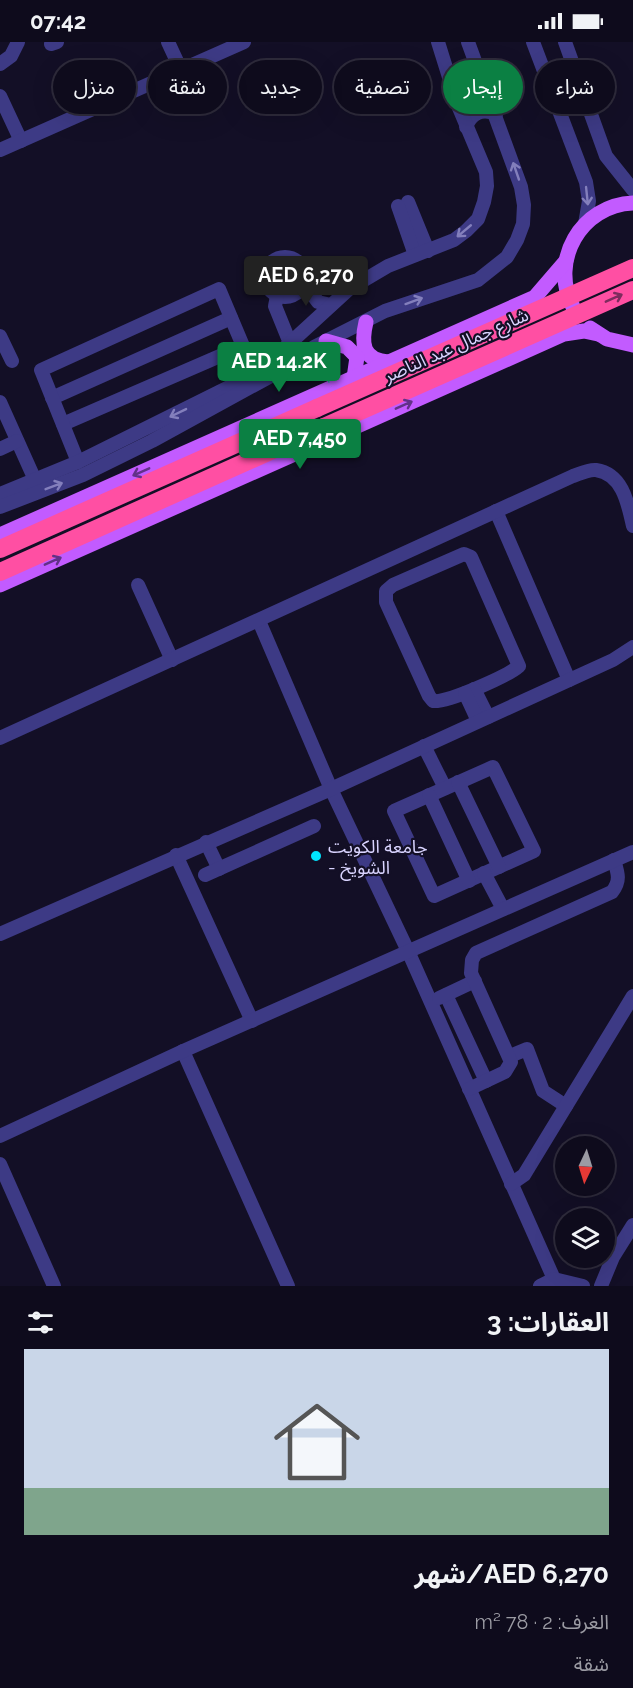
<!DOCTYPE html>
<html lang="ar">
<meta charset="utf-8">
<style>
:root{--surface:#0e0b1c;--page:#1c1929;--text:#f1f3f6;--muted:#9b9ba3;--line:#2e2b3b;--accent:#0b8043}
body{margin:0;font-family:Raleway,"Noto Sans Arabic",sans-serif;background:var(--page);color:var(--text);direction:rtl;height:100vh;display:flex;flex-direction:column;font-size:22px;white-space:nowrap}
*{box-sizing:border-box;margin:0}
p{font-size:20px;color:var(--muted)}
.icon{flex:none;width:33px;height:33px;fill:none;stroke:currentColor;stroke-width:2;stroke-linecap:round;stroke-linejoin:round}
.map{position:relative;height:1244px;overflow:hidden;direction:ltr}
.side{display:flex;flex-direction:column;background:var(--surface);flex:1}
.side>*{flex:none}
.banner{position:absolute;left:18px;top:18px;width:597px;height:54px;direction:rtl;display:flex;gap:12px}
.needle{width:39px;rotate:184deg}
.buttons{position:absolute;left:555px;top:1094px;display:grid;gap:12px}
.buttons a{display:grid;place-items:center;width:60px;height:60px;border-radius:50%;background:var(--surface);box-shadow:0 6px 24px #0002,0 0 0 2px var(--line);font-size:30px}
.price{position:absolute;translate:-50% -51px;padding:0 14px;border-radius:6px;background:var(--accent);color:#fff;font-size:20px;line-height:39px;filter:drop-shadow(0 2px 3px #0008)}
.price::after{content:'';position:absolute;left:50%;top:36px;width:18px;height:14px;margin-left:-9px;background:inherit;clip-path:polygon(0 0,100% 0,50% 100%)}
.price.current{background:#222;color:#fff}
ul{padding:0;list-style:none}
li{display:grid;align-content:center;gap:12px;height:318px;padding:0 24px}
li span{display:grid;place-items:center;height:186px;border-radius:0px;color:#555}
li>.icon{margin-inline-start:auto}
span .icon{width:108px;height:108px;fill:#fffc;stroke-width:1}
li b{font-size:26px}
h2{display:flex;justify-content:space-between;align-items:center;height:72px;padding:0 24px;font-size:26px}
.chip{padding:0 21px;border-radius:27px;background:var(--surface);box-shadow:0 6px 24px #0002,0 0 0 2px var(--line);font-size:21px;line-height:54px}
.chip.current{background:var(--accent);color:#fff}
.status{display:flex;justify-content:space-between;align-items:center;height:42px;padding:0 30px;background:var(--surface);direction:ltr}
.status svg{height:16px;fill:currentColor}
.map>svg:first-child{display:block}
</style>
<div class="status"><b>07:42</b><svg viewBox="0 0 49 12"><path d="M0 12V9h3v3zM5 12V6h3v6zM10 12V3h3v9zM15 12V0h3v12zM26 1h20v11H26zM47 4h2v5h-2z"/></svg></div>
<div class="map">
<svg width="633" height="1244" viewBox="0 0 633 1244">
<rect width="100%" height="100%" fill="#130f26"/>
<g fill="none" stroke-linecap="round" stroke-linejoin="round">
<!-- minor -->
<g stroke="#3d3a85" stroke-width="14">
<path d="M168,0L181,28"/>
<path d="M533,0L586,140L589,159L585,182"/>
<path d="M565,0L606,114L633,148"/>
<path d="M51,2L57,0"/>
<path d="M0,22L11,14L18,0"/>
<path d="M0,54L21,99"/>
<path d="M466,85C471,71 482,66 496,72"/>
<path d="M0,108L244,0"/>
<path d="M408,160L428,209"/>
<path d="M398,164L415,213"/>
<circle cx="285" cy="235" r="20"/>
<path d="M304,241L318,260L331,263"/>
<path d="M277,254L275,264L290,301"/>
<path d="M0,294L12,319"/>
<path d="M52,356L231,276"/>
<path d="M0,360L35,438"/>
<path d="M63,382L243,304"/>
<path d="M0,407L17,399"/>
<path d="M78,420L41,328L219,247L243,304L258,328"/>
<path d="M0,452L78,420L243,338L277,313L349,247L388,224L454,198L466,189L478,177L484,160L487,144L486,130L457,61L438,0"/>
<path d="M0,465L83,433L152,399L269,335L314,305L385,269L478,238L507,215L517,198L523,182L524,163L521,145L468,0"/>
<path d="M496,469L569,638"/>
<path d="M464,512L471,515L519,624C508,634 447,661 433,659L429,654L386,560V549L393,543Z"/>
<path d="M138,543L172,618"/>
<path d="M259,579L331,747L408,909L554,1237"/>
<path d="M474,647L488,675"/>
<path d="M465,651L478,679"/>
<path d="M0,696L573,434C579,432 589,427 596,428C623,432 628,462 633,484"/>
<path d="M424,704L445,746"/>
<path d="M493,725L534,809L434,854L394,769Z"/>
<path d="M458,740L499,825"/>
<path d="M429,753L469,839"/>
<path d="M206,800L219,827"/>
<path d="M176,813L252,979"/>
<path d="M484,831L503,867"/>
<path d="M205,833L314,784"/>
<path d="M0,892L331,747L613,618L633,605"/>
<path d="M446,953L486,1039"/>
<path d="M439,956L475,939"/>
<path d="M183,1009L288,1244"/>
<path d="M510,1014L527,1007L543,1049L566,1064"/>
<path d="M469,1047L505,1030L511,1020L471,931L472,918L476,911L612,850C621,839 618,831 614,818"/>
<path d="M0,1094L183,1009L633,810"/>
<path d="M0,1122L54,1244"/>
<path d="M511,1142L524,1133L633,954"/>
<path d="M540,1244L554,1237L583,1244"/>
<path d="M601,1244L613,1215L633,1183"/>
</g>
<!-- major -->
<g stroke="#c25bff" stroke-width="15">
<path d="M573,265C549,219 581,163 633,161"/>
<path d="M366,280C361,301 362,318 388,320"/>
<path d="M590,286L607,297L633,303"/>
<path d="M326,299L347,305L357,315L354,336"/>
<path d="M0,493L535,255L566,219"/>
<path d="M0,543L564,292L584,289L598,292"/>
</g>
<!-- highway -->
<g stroke="#ff4fa3" stroke-width="18">
<path d="M0,507L317,366"/>
<path d="M0,530L324,385"/>
</g>
<!-- path-bridge -->
<g stroke="#2fb8b0" stroke-width="1.5" stroke-dasharray="3 4.5" stroke-linecap="butt">
<path d="M328,338L331,345"/>
<path d="M350,388L354,396"/>
</g>
<!-- highway-bridge -->
<g stroke="#ff4fa3" stroke-width="18">
<path d="M317,366L633,226"/>
<path d="M324,385L633,248"/>
</g>
</g>
<!-- one-way arrows -->
<defs><path id="oneway-shaft" d="M-6 0H5M1.5-3L5.5 0L1.5 3" fill="none" stroke-width="1.6" stroke-linecap="round" stroke-linejoin="round" transform="scale(1.5)"/></defs>
<g stroke="#837fbc">
<use href="#oneway-shaft" transform="translate(516 129) rotate(-109)"/>
<use href="#oneway-shaft" transform="translate(587 154) rotate(84)"/>
<use href="#oneway-shaft" transform="translate(464 189) rotate(140)"/>
<use href="#oneway-shaft" transform="translate(414 259) rotate(-20)"/>
<use href="#oneway-shaft" transform="translate(178 371) rotate(154)"/>
<use href="#oneway-shaft" transform="translate(54 444) rotate(-21)"/>
</g>
<use stroke="#7d2c5e" href="#oneway-shaft" transform="translate(614 256) rotate(-24)"/>
<g stroke="#623188">
<use href="#oneway-shaft" transform="translate(404 363) rotate(-24)"/>
<use href="#oneway-shaft" transform="translate(141 430) rotate(156)"/>
<use href="#oneway-shaft" transform="translate(53 519) rotate(-24)"/>
</g>
<!-- markers -->
<circle fill="#00e5ff" stroke="#130f26" stroke-width="2" cx="316" cy="814" r="6"/>
<g text-anchor="middle" dominant-baseline="central" stroke-width="4.5" stroke-linejoin="round" paint-order="stroke">
<!-- street labels -->
<g font-size="18" fill="#d9d4ff" stroke="#130f26">
<text transform="translate(456 303) rotate(-24)">شارع جمال عبد الناصر</text>
</g>
<!-- poi labels -->
<g font-size="18" fill="#d9d4ff" stroke="#130f26" text-anchor="start">
<text x="328" y="804">جامعة الكويت<tspan x="328" dy="21">- الشويخ</tspan></text>
</g>
</g>
</svg>
<div class="buttons">
<a><svg class="needle" viewBox="-14 -14 28 28"><path d="M0-13l5 13h-10z" fill="#e53935"/><path d="M0 13l5-13h-10z" fill="#9b9ba3"/></svg></a>
<a><svg class="icon" aria-label="layers" viewBox="0 0 24 24"><path d="M12 4l9 5-9 5-9-5zM3 14l9 5 9-5"/></svg></a>
</div>
<b class="price current" style="left:306px;top:265px">AED 6,270</b>
<b class="price" style="left:279px;top:351px">AED 14.2K</b>
<b class="price" style="left:300px;top:428px">AED 7,450</b>
<div class="banner">
<a class="chip">شراء</a>
<a class="chip current">إيجار</a>
<a class="chip">تصفية</a>
<a class="chip">جديد</a>
<a class="chip">شقة</a>
<a class="chip">منزل</a>
</div>
</div>
<section class="side">
<h2>العقارات: 3<svg class="icon" aria-label="filters" viewBox="0 0 24 24"><path d="M4 7h16M4 17h16"/><circle cx="9" cy="7" r="2"/><circle cx="15" cy="17" r="2"/></svg></h2>
<ul>
<li><span style="background:linear-gradient(#c9d6e8 75%,#7fa58c 0)"><svg class="icon" aria-label="home" viewBox="0 0 24 24"><path d="M3 11l9-7 9 7M6 9v11h12V9"/></svg></span><div><b>AED 6,270/شهر</b><p>الغرف: 2 · 78 m²</p><p>شقة</p></div></li>
</ul>
</section>
